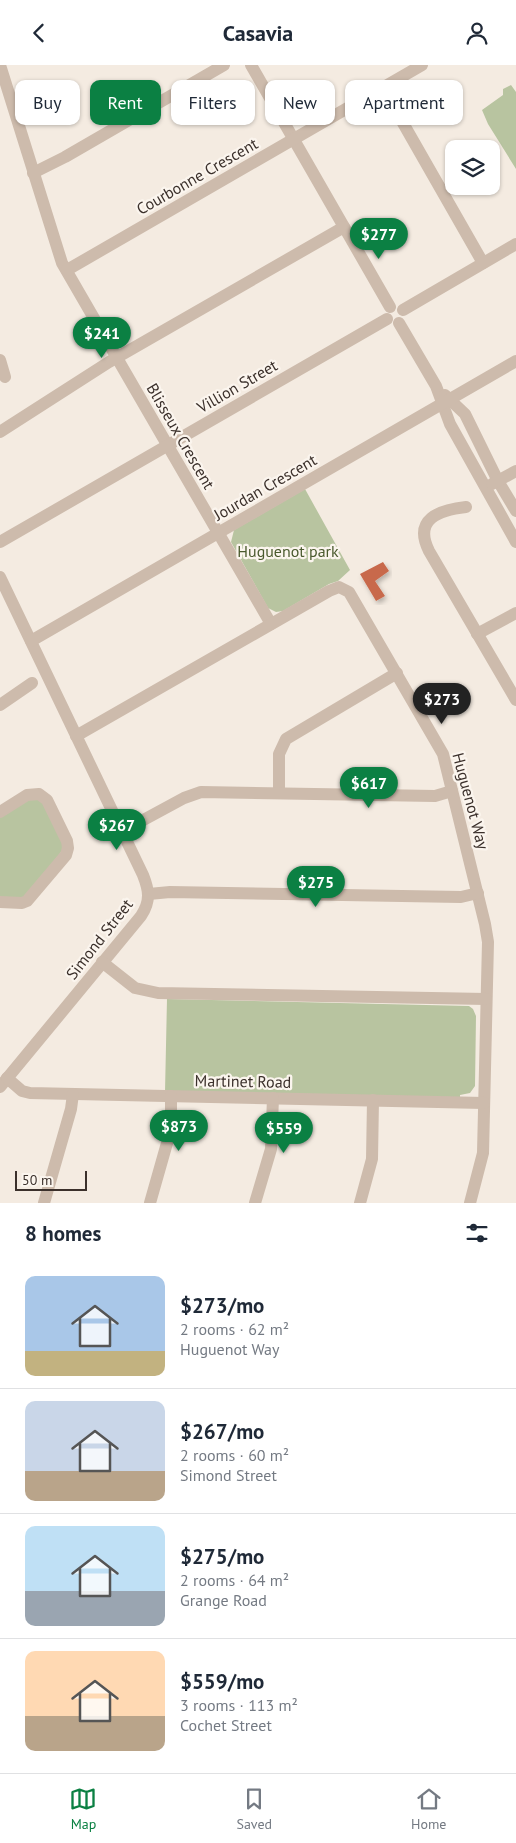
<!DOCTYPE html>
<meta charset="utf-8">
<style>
:root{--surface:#fff;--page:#f2f2f3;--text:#1f2937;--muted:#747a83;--line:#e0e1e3;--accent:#0b8043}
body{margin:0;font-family:"PT Sans",sans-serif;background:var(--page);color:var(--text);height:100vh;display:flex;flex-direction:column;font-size:19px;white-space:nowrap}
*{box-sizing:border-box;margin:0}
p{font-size:16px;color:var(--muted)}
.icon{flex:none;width:28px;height:28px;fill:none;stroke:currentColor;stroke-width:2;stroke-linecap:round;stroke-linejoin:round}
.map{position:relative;height:1138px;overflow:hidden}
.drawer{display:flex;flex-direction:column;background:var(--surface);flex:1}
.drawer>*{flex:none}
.guide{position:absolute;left:15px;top:15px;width:486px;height:45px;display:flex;gap:10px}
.fabs{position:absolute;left:445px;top:75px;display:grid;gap:10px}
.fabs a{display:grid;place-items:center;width:55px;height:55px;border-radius:10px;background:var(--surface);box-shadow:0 1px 4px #0004;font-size:25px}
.scale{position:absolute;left:15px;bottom:12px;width:72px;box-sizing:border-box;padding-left:5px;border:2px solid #3b302b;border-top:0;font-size:14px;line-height:18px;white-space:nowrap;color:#3b302b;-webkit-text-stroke:4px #fbf5ee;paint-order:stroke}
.price{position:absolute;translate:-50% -42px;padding:0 11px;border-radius:18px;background:var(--accent);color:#fff;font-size:16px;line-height:32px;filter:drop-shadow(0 1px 2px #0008)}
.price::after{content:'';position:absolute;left:50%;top:30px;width:15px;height:11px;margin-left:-8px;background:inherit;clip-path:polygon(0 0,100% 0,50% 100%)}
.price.active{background:#222;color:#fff}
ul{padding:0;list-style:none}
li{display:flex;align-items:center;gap:15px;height:125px;padding:0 25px}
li+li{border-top:1px solid var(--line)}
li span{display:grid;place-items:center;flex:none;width:140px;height:100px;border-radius:10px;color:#555}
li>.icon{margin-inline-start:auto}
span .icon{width:60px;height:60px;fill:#fffc;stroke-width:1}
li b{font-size:21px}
h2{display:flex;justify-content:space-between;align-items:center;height:60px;padding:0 25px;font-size:21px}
.pill{padding:0 18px;border-radius:10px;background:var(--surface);box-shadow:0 1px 4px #0004;font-size:18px;line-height:45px}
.pill.active{background:var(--accent);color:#fff}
header{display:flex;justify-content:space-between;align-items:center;height:65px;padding:0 25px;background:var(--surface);font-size:22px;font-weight:700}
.dock{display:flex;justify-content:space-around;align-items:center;height:70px;border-top:1px solid var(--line);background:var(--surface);font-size:14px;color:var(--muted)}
.dock a{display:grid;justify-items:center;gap:2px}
.dock .active{color:var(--accent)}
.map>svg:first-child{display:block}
</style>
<header><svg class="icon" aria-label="back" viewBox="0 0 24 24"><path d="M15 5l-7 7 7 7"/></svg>Casavia<svg class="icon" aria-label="person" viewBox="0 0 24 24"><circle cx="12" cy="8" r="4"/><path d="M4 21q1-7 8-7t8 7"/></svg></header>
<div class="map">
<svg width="516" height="1138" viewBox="0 0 516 1138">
<defs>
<filter id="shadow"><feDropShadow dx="2" dy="3" stdDeviation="2.5" flood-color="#0004"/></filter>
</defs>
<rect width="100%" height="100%" fill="#f4ebe1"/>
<!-- green -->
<g fill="#b8c4a0">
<path d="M511,20L516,27V104L488,59L482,45L503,30V24Z"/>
<path d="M305,424L350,505L338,516L329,519L283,546L276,547L268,543L231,477L234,465Z"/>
<path d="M27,734L42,735L62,774V786L25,832L0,833V752Z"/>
<path d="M167,934L469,941L473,944L476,951L475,1021L470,1028L460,1030V1033L165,1027Z"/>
</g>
<!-- building -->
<path fill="#c8694b" filter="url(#shadow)" d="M383,497L389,506L375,516L385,531L376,536L360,509Z"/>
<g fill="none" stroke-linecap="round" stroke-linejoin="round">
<!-- minor -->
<g stroke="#cdbbac" stroke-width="12">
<path d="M0,0L62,198L271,559"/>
<path d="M251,0L390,242"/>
<path d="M383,23L483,198"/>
<path d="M33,108L65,92L224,0"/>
<path d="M67,205L422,0"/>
<path d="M403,245L516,179"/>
<path d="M399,258L436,321L450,359L516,477"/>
<path d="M0,295L5,312"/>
<path d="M445,330L465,349L498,416L516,446"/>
<path d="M0,367L109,297L344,162"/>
<path d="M492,419L516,406"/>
<path d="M466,442C439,445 413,454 429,486L516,635"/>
<path d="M0,477L387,254"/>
<path d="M0,512L143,810C149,825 151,836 141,851L0,1022"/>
<path d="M477,569L516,548"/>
<path d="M31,576L516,296"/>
<path d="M0,640L32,618"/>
<path d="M76,671L329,526L339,522L349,527L443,689L485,859L488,877L483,1088L470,1138"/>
<path d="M279,727V689L286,674L397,608"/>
<path d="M0,747L27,730L39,729L47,735L67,776L68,783L66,790L27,836L22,838L0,837"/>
<path d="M123,766L184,733L201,727L435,731L452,726"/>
<path d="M149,829L170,827L461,832L478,828"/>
<path d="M102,897L135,923L158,928L486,934"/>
<path d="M7,1013L22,1026L30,1028L484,1038"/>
<path d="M44,1138L71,1044L73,1029"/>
<path d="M150,1138L171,1064V1031"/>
<path d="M255,1138L271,1084L273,1033"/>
<path d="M360,1138L372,1094L373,1035"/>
</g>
</g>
<g text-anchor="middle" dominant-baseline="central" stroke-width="4.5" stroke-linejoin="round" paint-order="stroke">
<!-- street labels -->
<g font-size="16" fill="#3b302b" stroke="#fbf5ee">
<text transform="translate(197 111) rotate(-30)">Courbonne Crescent</text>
<text transform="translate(237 321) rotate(-30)">Villion Street</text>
<text transform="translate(181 371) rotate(60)">Blisseux Crescent</text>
<text transform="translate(265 422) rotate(-30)">Jourdan Crescent</text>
<text transform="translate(471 736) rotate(75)">Huguenot Way</text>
<text transform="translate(99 874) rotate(-52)">Simond Street</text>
<text transform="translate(243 1016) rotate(1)">Martinet Road</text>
</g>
<!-- park labels -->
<g font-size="16" fill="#4a5a2e" stroke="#fbf5ee">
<text x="288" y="486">Huguenot park</text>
</g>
</g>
</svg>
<div class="fabs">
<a><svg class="icon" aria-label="layers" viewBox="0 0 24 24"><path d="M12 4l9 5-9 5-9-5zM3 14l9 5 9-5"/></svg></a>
</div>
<div class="scale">50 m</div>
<b class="price" style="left:379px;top:195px">$277</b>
<b class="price" style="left:102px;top:294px">$241</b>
<b class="price active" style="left:442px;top:660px">$273</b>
<b class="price" style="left:369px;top:744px">$617</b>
<b class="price" style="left:117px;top:786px">$267</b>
<b class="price" style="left:316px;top:843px">$275</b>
<b class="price" style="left:179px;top:1087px">$873</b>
<b class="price" style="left:284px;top:1089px">$559</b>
<div class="guide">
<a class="pill">Buy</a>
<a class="pill active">Rent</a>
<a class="pill">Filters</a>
<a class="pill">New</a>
<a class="pill">Apartment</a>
</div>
</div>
<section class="drawer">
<h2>8 homes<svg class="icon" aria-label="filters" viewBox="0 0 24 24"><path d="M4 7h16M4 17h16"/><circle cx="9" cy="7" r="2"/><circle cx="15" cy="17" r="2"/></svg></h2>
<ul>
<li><span style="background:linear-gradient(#a9c7e8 75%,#c2b280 0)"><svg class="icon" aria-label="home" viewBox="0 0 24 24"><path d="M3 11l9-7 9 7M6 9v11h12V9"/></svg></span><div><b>$273/mo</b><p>2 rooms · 62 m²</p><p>Huguenot Way</p></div></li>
<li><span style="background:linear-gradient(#c9d6e8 70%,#b9a48a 0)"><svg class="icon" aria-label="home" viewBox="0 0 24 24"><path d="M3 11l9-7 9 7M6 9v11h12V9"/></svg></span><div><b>$267/mo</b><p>2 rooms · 60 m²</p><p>Simond Street</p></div></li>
<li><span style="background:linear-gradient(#bfe0f5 65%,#9aa5b1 0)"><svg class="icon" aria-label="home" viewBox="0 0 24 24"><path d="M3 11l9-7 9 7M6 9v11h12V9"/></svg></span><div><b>$275/mo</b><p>2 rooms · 64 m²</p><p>Grange Road</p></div></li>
<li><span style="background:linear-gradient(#ffd9b3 65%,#b9a48a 0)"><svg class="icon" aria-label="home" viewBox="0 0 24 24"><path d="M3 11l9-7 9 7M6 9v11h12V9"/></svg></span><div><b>$559/mo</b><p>3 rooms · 113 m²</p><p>Cochet Street</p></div></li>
</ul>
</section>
<nav class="dock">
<a class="active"><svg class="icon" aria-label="map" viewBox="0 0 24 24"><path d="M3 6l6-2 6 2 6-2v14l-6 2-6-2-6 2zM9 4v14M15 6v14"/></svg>Map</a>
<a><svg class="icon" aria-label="saved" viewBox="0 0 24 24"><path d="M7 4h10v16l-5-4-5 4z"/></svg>Saved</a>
<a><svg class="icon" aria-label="home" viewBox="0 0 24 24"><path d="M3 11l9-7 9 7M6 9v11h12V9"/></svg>Home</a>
</nav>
